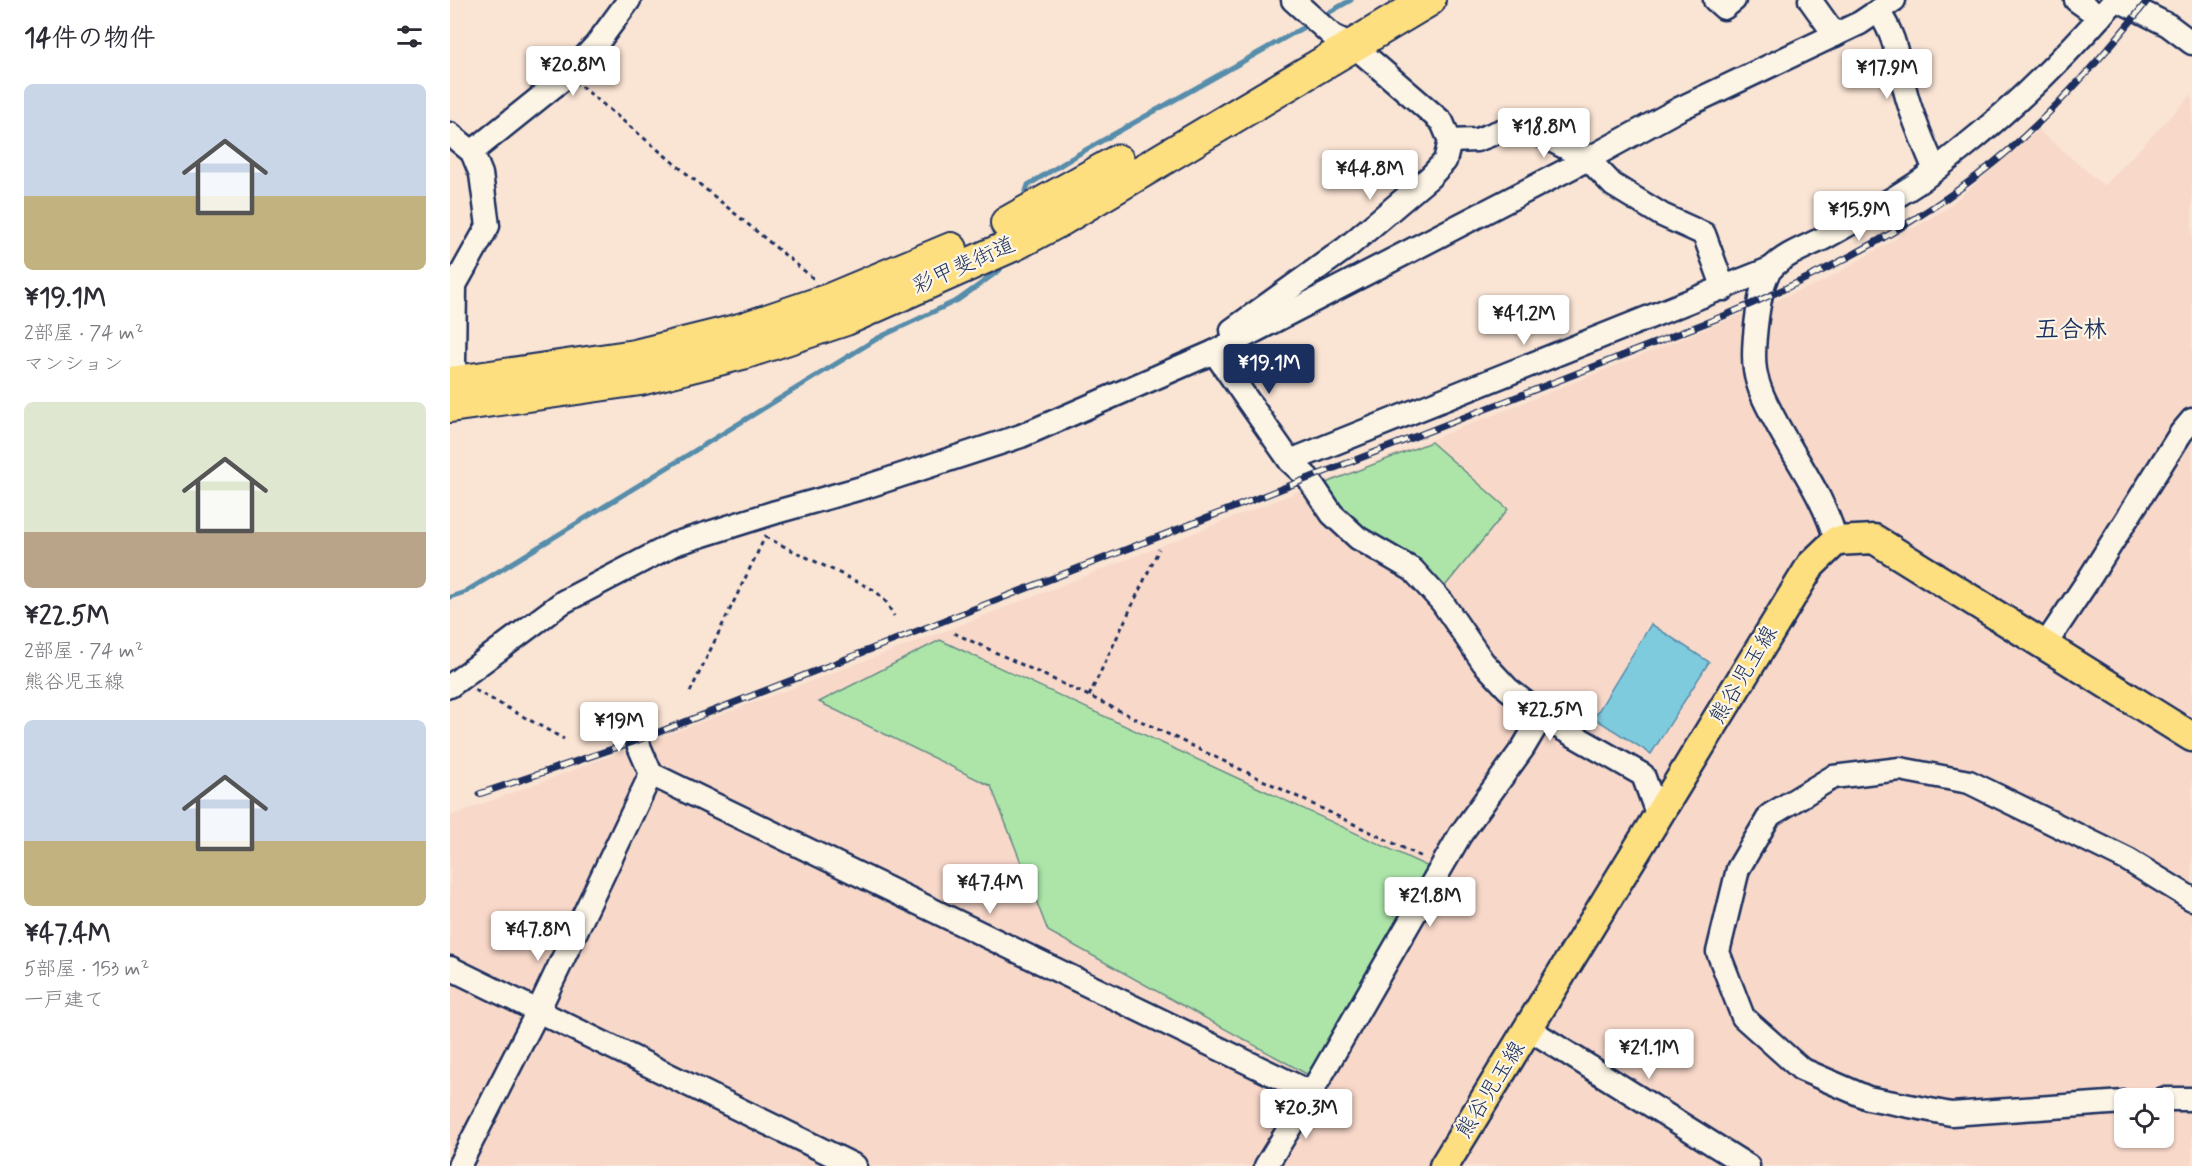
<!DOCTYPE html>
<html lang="ja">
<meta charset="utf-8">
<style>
:root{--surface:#fff;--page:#f2f2f3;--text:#2b2b33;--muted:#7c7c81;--accent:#1b2f5e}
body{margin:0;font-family:Mynerve,"Klee One",sans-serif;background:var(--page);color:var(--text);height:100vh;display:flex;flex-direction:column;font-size:22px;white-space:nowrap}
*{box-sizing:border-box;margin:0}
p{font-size:20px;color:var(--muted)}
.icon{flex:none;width:33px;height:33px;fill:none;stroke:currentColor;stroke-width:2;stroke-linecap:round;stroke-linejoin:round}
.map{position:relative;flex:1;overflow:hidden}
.side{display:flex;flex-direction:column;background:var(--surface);width:450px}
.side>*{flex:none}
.buttons{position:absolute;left:1664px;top:1088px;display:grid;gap:12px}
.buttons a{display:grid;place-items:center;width:60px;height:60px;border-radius:9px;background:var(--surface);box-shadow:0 2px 4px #0004;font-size:30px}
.price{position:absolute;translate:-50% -51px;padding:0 14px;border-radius:6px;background:#fff;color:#222;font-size:20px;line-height:39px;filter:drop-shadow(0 2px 3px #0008)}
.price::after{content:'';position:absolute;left:50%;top:36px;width:18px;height:14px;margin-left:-9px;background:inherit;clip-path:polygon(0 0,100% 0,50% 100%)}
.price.on{background:var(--accent);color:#fff}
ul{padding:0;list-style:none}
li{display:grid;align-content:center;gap:12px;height:318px;padding:0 24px}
li span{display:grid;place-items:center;height:186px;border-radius:9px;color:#555}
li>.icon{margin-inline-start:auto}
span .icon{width:108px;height:108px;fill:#fffc;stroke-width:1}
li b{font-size:26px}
h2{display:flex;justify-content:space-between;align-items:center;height:72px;padding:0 24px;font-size:26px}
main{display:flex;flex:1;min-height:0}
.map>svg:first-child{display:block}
</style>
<main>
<section class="side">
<h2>14件の物件<svg class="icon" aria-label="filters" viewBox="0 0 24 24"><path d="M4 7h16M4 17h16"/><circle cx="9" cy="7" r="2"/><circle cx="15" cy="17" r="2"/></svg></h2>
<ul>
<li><span style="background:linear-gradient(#c9d6e8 60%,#c2b280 0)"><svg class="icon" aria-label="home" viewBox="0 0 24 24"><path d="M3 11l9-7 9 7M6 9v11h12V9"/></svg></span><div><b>¥19.1M</b><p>2部屋 · 74 m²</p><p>マンション</p></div></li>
<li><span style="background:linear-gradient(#dfe7d0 70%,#b9a48a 0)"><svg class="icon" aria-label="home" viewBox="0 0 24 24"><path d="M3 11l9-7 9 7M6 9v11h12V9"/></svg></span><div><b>¥22.5M</b><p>2部屋 · 74 m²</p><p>熊谷児玉線</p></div></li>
<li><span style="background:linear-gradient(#c9d6e8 65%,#c2b280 0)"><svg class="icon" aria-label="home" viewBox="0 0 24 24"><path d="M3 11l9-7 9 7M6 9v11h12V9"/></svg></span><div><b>¥47.4M</b><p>5部屋 · 153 m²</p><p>一戸建て</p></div></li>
</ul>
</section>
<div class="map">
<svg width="1742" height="1166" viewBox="0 0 1742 1166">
<rect width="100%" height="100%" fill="#fae4d4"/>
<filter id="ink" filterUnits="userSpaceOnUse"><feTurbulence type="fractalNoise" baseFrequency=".0167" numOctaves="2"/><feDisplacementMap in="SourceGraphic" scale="12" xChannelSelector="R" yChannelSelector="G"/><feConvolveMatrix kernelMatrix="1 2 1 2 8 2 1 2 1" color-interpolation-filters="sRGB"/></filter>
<g filter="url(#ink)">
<!-- built -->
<path fill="#f8d8c9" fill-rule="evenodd" d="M1742,94V1166H0V816L503,628L1056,410L1374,281L1496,209L1588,130L1654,186ZM1674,1098H1713V1137H1674Z"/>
<!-- green -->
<g fill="#ade5a9" stroke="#648a84" stroke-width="1.5">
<path d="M981,442L1058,509L991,591L912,535L873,484Z"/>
<path d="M490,640L981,868L862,1077L598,931L541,786L369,702Z"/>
</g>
<!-- water -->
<path fill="#7fcbde" stroke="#578dab" stroke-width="1.5" d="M1201,624L1259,662L1201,754L1144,718Z"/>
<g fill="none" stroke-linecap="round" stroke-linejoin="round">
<!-- stream -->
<g stroke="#578dab" stroke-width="5">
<path d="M871,17L901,0"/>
<path d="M573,200L578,185L632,152L861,23"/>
<path d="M0,597L15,592L428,338L508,300L550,270L551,266"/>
</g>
<!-- minor casing -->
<g stroke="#1b2f5e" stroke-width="27">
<g id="minor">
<path d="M1265,0L1274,8L1284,0"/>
<path d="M1360,0L1385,35"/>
<path d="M1626,0L1650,17"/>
<path d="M1668,0L1718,25L1742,43"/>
<path d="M1428,11C1447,38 1447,59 1455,90C1462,118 1474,144 1485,170"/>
<path d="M0,134L22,152L31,174L38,226L5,285L4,362L7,382"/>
<path d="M1000,141L1027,140L1069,124L1138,159L1163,185L1212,215L1254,234L1274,289"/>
<path d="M22,152L118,75L146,45L179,0"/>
<path d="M782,330L896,248L980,177L995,161L1000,141L992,122L904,46L883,36L843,0"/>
<path d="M764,352L840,461L858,478L882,514L908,538L963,570L992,602L1033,662L1058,689L1102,723L1193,775L1208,816"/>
<path d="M840,461L1322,268"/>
<path d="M1386,541C1375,499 1348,463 1327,424C1318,407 1308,390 1305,370C1302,350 1308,284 1321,269C1334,254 1359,246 1376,237C1407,220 1437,203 1466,184C1481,174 1495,162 1509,151C1566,106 1617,55 1665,0"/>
<path d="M1595,645L1639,579L1731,433L1742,420"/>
<path d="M0,686L113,602L224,544L326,512L415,487L571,436L764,352L1138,159L1229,109L1410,23L1444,0"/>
<path d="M176,716L201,774L861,1093"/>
<path d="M0,968L405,1166"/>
<path d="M1079,1029L1298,1166"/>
<path d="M1713,1099H1742"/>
<path d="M1674,1102L1501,1114L1418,1098L1351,1069L1293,1017L1268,952L1288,869L1320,815L1383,777L1450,769L1519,782L1678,860L1742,899"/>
<path d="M9,1166L88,1011L201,774"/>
<path d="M816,1166L861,1093L1010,835L1073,748L1092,716"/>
</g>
</g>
<!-- major casing -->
<g stroke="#1b2f5e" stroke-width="33">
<path id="major" d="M994,1166L1361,565L1386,541L1424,539L1742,737"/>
</g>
<!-- highway casing -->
<g stroke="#1b2f5e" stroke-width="36">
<g id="highway">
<path d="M557,223L668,161"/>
<path d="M0,383L185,356L290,330L379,300L501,249"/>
<path d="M0,406L190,379L296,352L396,319L565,244L612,219L979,0"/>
</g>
</g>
<!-- path -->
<g stroke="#1b2f5e" stroke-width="3" stroke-dasharray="4.5 4.5" stroke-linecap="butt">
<path d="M131,86L364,279"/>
<path d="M315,537L426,591L436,602L444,616"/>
<path d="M504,633L639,696L974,858"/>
<path d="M25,690L114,739"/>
<path d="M240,692L316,535"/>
<path d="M639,696L709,549"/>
</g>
<!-- minor -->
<use href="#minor" stroke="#fcf5e5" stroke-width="22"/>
<!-- major -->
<use href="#major" stroke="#fedf80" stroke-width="28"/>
<!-- highway -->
<use href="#highway" stroke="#fedf80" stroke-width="32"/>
<!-- rail casing -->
<g stroke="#1b2f5e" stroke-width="7">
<path id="rail" d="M29,794L186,741L1276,315C1376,272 1475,222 1559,150C1610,105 1656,53 1698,0"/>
</g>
<!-- rail -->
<use href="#rail" stroke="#fcf5e5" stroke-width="4.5" stroke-dasharray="14" stroke-linecap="butt"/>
</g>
</g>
<g text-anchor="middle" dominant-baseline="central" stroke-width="4.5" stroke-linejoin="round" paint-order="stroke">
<!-- street labels -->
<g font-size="22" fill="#1b2f5e" stroke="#fcf5e5">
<text transform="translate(514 266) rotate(-24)">彩甲斐街道</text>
<text transform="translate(1294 675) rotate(-59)">熊谷児玉線</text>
<text transform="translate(1041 1090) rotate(-58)">熊谷児玉線</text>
</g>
<!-- neighbourhood labels -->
<g font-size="24" font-weight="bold" fill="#1b2f5e" stroke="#fcf5e5">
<text x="1621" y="330">五合林</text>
</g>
</g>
</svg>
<div class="buttons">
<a><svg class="icon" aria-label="locate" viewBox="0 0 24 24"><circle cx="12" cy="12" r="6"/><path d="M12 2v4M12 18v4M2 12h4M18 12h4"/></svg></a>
</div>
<b class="price" style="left:123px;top:97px">¥20.8M</b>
<b class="price" style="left:1437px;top:100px">¥17.9M</b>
<b class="price" style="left:1094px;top:159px">¥18.8M</b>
<b class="price" style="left:920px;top:201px">¥44.8M</b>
<b class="price" style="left:1409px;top:242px">¥15.9M</b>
<b class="price" style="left:1074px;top:346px">¥41.2M</b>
<b class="price on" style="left:819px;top:395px">¥19.1M</b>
<b class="price" style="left:1100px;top:742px">¥22.5M</b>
<b class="price" style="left:169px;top:753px">¥19M</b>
<b class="price" style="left:540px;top:915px">¥47.4M</b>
<b class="price" style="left:980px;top:928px">¥21.8M</b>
<b class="price" style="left:88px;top:962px">¥47.8M</b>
<b class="price" style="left:1199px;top:1080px">¥21.1M</b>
<b class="price" style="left:856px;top:1140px">¥20.3M</b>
</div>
</main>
